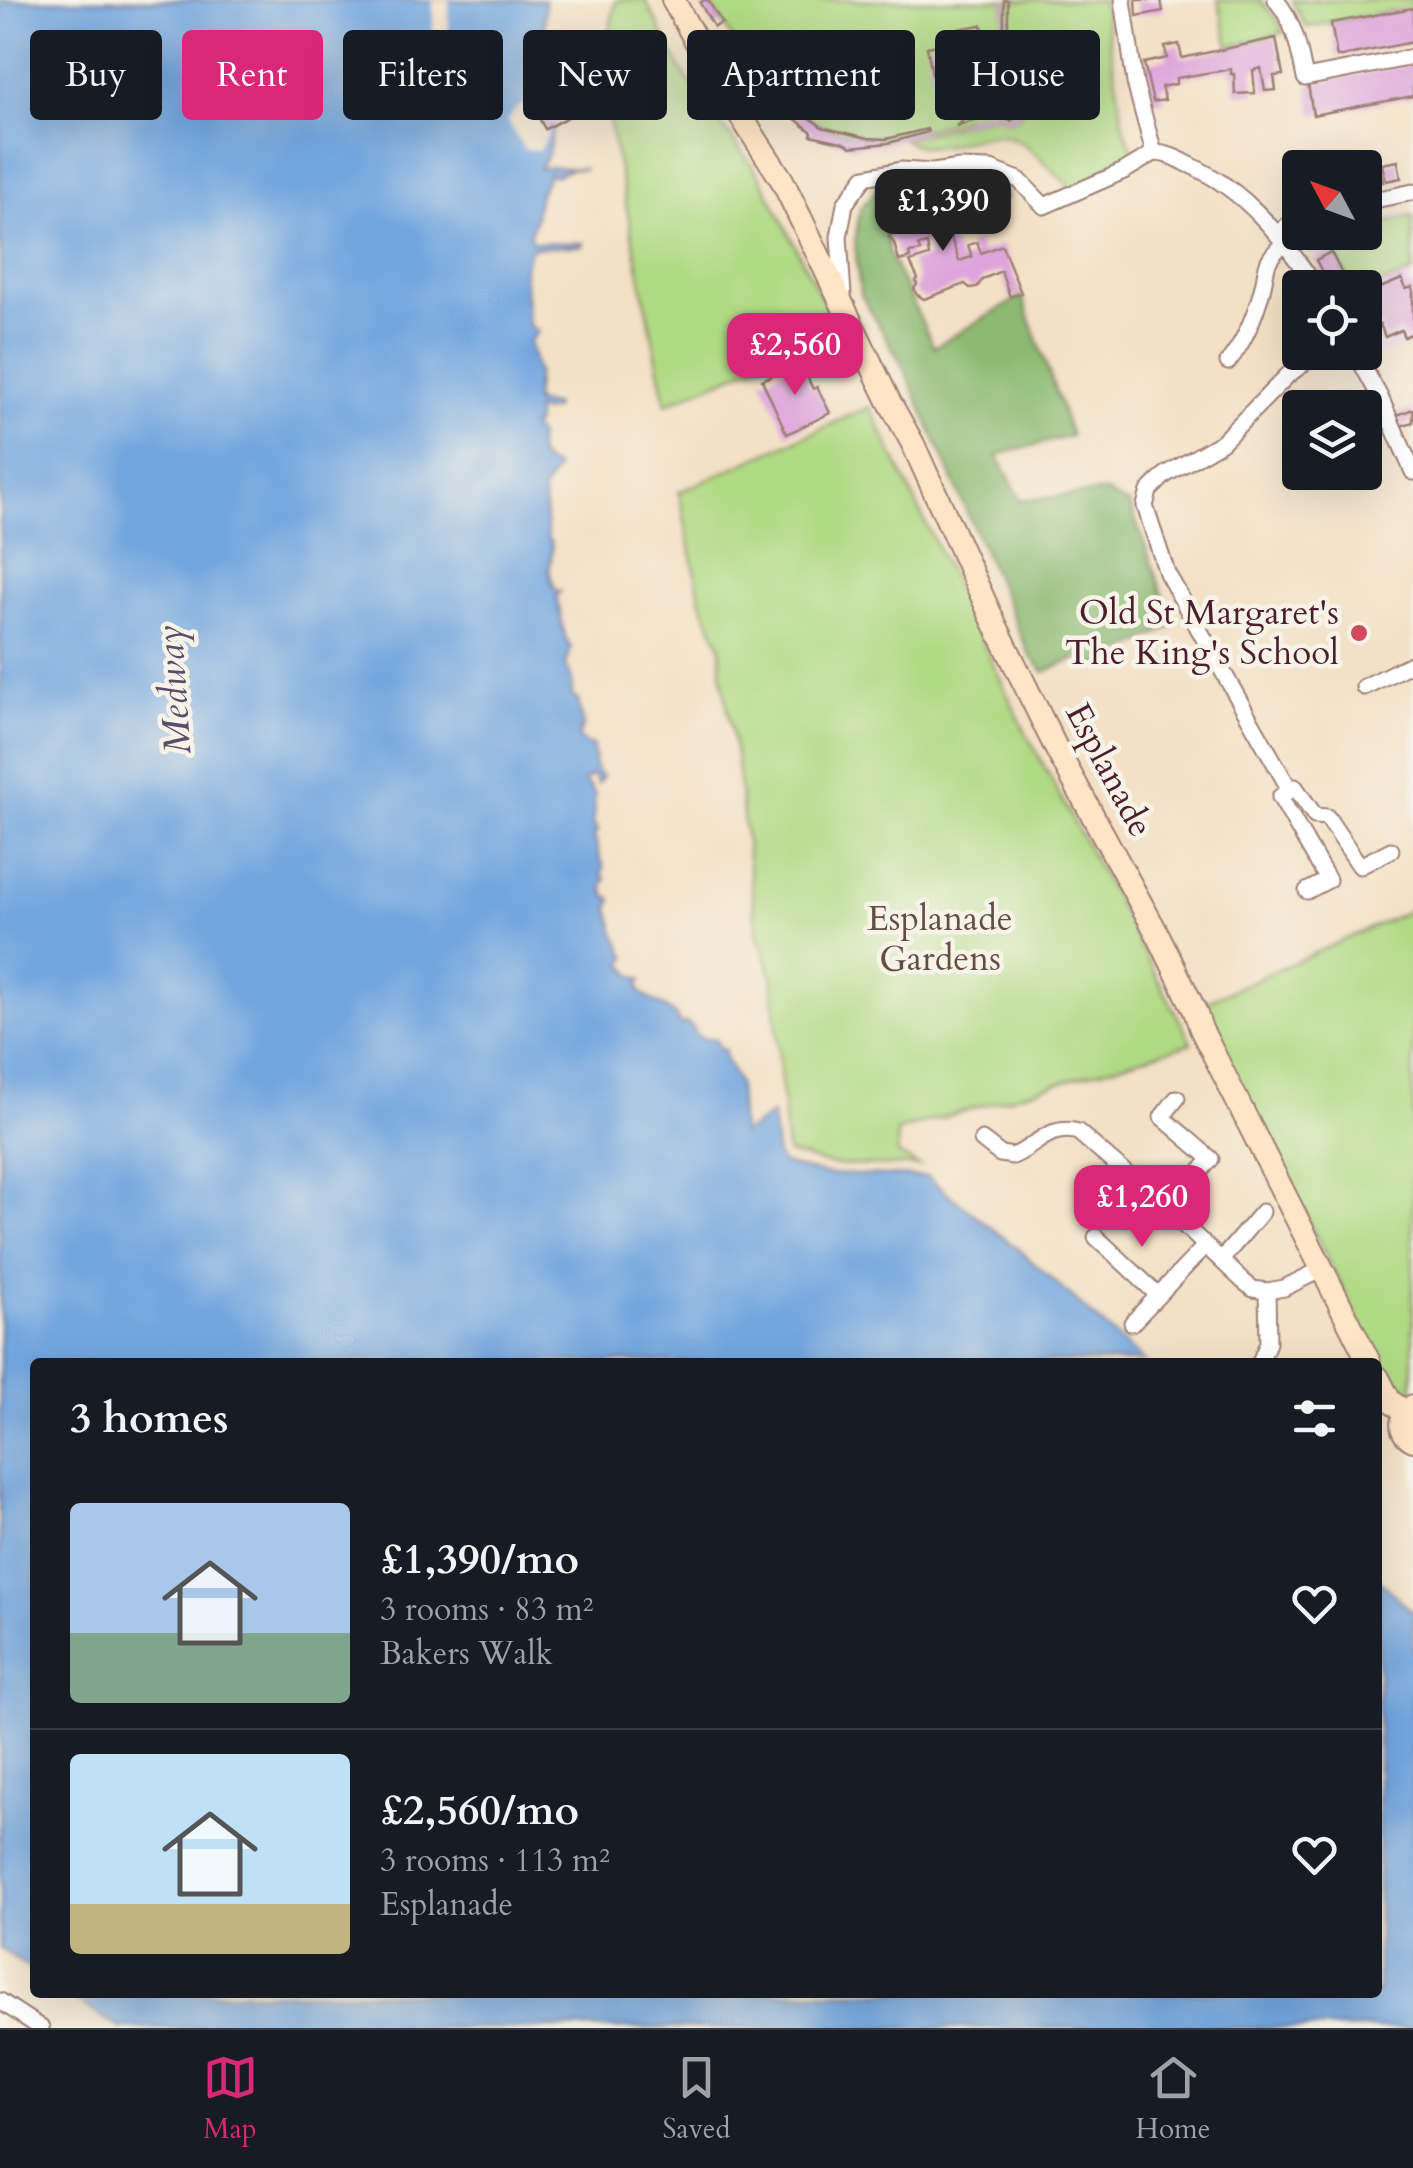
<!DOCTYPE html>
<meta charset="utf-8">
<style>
:root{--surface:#171b24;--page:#20242c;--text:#f1f3f6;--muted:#9ea1a6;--line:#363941;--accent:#db2777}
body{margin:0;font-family:Cardo,serif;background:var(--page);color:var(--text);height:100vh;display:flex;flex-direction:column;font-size:38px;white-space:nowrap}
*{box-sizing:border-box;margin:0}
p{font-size:32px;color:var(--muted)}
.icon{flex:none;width:55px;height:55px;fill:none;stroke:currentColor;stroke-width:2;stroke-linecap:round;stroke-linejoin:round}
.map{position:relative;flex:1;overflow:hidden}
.side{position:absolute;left:30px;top:1358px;width:1352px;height:640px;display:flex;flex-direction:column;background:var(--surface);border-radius:10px;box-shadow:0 10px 40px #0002}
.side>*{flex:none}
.banner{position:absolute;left:30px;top:30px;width:1355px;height:90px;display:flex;gap:20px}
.needle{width:65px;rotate:311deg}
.controls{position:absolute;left:1282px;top:150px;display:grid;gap:20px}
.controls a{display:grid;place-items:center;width:100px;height:100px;border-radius:10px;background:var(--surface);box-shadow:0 10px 40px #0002;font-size:50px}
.price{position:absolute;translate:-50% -85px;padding:0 22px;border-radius:20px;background:var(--accent);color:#fff;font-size:32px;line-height:65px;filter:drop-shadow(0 2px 5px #0008)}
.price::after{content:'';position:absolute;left:50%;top:60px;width:30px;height:22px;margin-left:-15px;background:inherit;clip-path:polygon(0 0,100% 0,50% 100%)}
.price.current{background:#222;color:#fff}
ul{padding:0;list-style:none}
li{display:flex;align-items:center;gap:30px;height:250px;padding:0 40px}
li+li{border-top:2px solid var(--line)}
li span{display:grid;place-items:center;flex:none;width:280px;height:200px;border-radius:10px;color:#555}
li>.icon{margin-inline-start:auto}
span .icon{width:120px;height:120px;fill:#fffc;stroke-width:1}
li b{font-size:42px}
h2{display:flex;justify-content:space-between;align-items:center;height:120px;padding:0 40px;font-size:42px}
.chip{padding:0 35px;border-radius:10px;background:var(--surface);box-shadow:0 10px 40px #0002;font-size:35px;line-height:90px}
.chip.current{background:var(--accent);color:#fff}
.tab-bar{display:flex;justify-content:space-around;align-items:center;height:140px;border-top:2px solid var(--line);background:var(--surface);font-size:28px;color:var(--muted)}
.tab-bar a{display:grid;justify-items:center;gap:5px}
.tab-bar .current{color:var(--accent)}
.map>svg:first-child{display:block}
</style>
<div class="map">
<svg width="1413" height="2028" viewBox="0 0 1413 2028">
<rect width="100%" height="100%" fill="#f7f3e8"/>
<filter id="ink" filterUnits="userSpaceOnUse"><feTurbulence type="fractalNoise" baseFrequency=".01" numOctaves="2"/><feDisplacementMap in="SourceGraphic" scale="20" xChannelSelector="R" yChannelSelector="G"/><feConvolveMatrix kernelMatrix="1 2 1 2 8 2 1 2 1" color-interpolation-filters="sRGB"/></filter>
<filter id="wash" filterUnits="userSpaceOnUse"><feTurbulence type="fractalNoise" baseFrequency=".0048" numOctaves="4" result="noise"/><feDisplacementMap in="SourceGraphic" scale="40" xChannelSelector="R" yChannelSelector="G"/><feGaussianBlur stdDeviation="2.25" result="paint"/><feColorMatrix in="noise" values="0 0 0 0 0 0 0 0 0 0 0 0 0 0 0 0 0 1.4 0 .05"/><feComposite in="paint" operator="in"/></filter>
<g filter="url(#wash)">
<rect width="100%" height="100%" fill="#f3e0c5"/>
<!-- built -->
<path fill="#edd0e8" d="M1413,212V342L1365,361L1360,353L1365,352V288L1328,287L1314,258L1311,245L1314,239L1325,233L1365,232V223Z"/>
<!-- green -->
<g fill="#b1da85" stroke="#7e7c58" stroke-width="2.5">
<path d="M616,0H645L682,71L759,175L838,330L666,404L600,75Z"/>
<path d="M708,0H1004L1007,101L1015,104V112L1008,116L998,110L886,139L868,138L822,127L796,108L739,49Z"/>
<path d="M1008,0H1102L1125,132L1136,157L1073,189C1060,178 1032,148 1019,141C980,120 941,164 903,139L999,114L1001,118L1011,121L1020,115C1023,105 1019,99 1008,97Z"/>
<path d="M1218,0H1260L1279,22L1283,33L1229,47Z"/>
<path d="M1292,0H1413V8L1306,27Z"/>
<path d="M968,177C984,179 997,182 1006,197L979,213L965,216L962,212Z"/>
<path d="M1413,216V272L1365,290V288L1352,287L1327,238L1348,233L1365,232V228Z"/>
<path d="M870,407L1022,725L1192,1043L897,1131L898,1154L919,1166L832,1165L787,1153L772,975L757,933L736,755L721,672V647L701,601L679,492Z"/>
<path d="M1413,909V1393L1403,1392L1388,1379L1199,1005Z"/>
</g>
<!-- forest -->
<path fill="#8cba72" stroke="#6b6c4e" stroke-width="2.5" d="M877,190L884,214L889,254L934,347L1022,296L1071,436L997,455L1021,500L1105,492L1130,505L1174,625L1094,667L1082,656L1044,672L1030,656L904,368L860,293L855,243L860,208Z"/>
<!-- water -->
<g fill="#72a6df" stroke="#5e6285" stroke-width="2.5">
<path d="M0,0H545L544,35C560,44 576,44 579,67L588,73L586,75C569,61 578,45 546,40L542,50L548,68L543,78L555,86L559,85L557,89L562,95L558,100L548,155L539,169L550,167L585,169H570L555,176L548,173C546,184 540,189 538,199C535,213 536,223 529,235L533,242L583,243V246L531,248L524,268L528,322L532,328L538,332L529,341L537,371L534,403L554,405V409L542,412L536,409V423L531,428L538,434C538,453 534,461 554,466L556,470L542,491C546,504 546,518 547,532C548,549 550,532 552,549C553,557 548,566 550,574C551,580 554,584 555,590L561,591L556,597C562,612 562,639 571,647L566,665L572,680V696L578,700L583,725L578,737L586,745H592L595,758L594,763L598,773L603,777L597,784L596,779L592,775L584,781L595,794L593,824L598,831L594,835L599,855L604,867L602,874L606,880L602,887L605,890L604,894L612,899L609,908L614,925L613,928L627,958L623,963C631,972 628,975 642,979L639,983L640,991C652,1004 676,1008 679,1024L687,1023L693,1028L694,1033L705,1039H715L721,1049L725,1050V1057L738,1083L741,1134L772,1115L777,1156L783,1164L825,1174L927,1177L1017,1248L1144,1362H35V1973L0,1948Z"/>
<path d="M1378,1579L1413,1612V2028H120L64,1993L1378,1992Z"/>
</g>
<!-- pier -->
<g fill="#f3e0c5">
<path d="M433,0H449L447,101H434Z"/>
<path d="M526,103L529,108L533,107L548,135L539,150L524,149L508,121L515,110Z"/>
</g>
<g id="blocks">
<!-- building -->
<g fill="#dea4db" fill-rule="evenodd">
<path d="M704,0H708L722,23L714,27L700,3Z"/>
<path d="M1004,0H1008V97L1022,100L1019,102L1020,115L1011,121L1001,118L999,114L956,126L967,117L996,110L1007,112L1003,113L1008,116L1015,112V104L1012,101H1008V103L1003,96Z"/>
<path d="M1136,0H1161L1163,11L1137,16Z"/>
<path d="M1413,8V42L1337,57L1331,23Z"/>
<path d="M982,25L995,96L938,106L927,47L959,41L957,29ZM977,47L984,88L946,96L938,54Z"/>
<path d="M1276,38L1283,75L1274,76L1276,90L1265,91L1261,68L1253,70L1255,93L1235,94L1234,74H1231V69L1176,78V84L1161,87L1165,100L1153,102L1144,63L1167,58L1165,47L1179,44L1182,58Z"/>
<path d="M1413,64V96L1313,115L1308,84Z"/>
<path d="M581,91L589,106L545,129L537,114Z"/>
<path d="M800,110L822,127L868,138L886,139L927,129L928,132L888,143L851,147L845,143L811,135L812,132L794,118Z"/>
<path d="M1398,161L1401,178L1386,181L1382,164Z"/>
<path d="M1379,165L1383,182L1365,186V168Z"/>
<path d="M937,198L939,206L911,212L912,218L935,212L942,238L950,235L959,261L972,257L968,245L977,242L981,253L1002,245L1021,293L1010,297L1001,271L983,279L977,287L970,288L965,284L924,299L916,294L914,289L917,284L916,281L918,279L910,262L929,256L927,244L918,246L920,251L909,253L910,258L899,261L894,243L889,237L892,228L886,208L904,202L906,207Z"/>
<path d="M1331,252L1349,288H1330L1316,260Z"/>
<path d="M1402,279L1406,289L1413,287V333L1404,337L1401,330L1385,337L1380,324L1370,328L1365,313V294Z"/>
<path d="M800,362L813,389L817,387L830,413L787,434L762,380Z"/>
<path d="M1413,409V422L1401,426L1397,415Z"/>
</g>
</g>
</g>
<g filter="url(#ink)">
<use href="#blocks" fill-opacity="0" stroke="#9e8078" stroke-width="2.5"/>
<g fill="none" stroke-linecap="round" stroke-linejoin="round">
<!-- street casing -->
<g stroke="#9e8078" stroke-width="19">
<g id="street">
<path d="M1123,0L1135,83L1154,153"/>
<path d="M1276,0C1295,23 1299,49 1305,78L1413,57"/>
<path d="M1154,153C1168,153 1178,159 1190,165C1246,191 1283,237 1316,288"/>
<path d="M1365,202L1413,192"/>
<path d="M1278,233L1300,215"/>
<path d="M843,295L839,237L845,204L865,177L901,170L933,172L960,168L991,169L1019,180L1044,206L1124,171L1154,153"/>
<path d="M1355,352L1380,397L1413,472"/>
<path d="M1228,362C1244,342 1255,316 1262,290C1269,263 1262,264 1285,242"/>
<path d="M1364,687L1413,663"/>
<path d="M1290,790L1295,787L1315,816L1327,817L1360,866L1391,850"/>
<path d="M1307,891L1328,880L1280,797L1290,790L1167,573L1145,506L1149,491L1165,475L1222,442L1288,375L1319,352"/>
<path d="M982,1140L1000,1154L1013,1156C1037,1146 1049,1124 1078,1132L1167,1209L1243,1281L1253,1289L1267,1291"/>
<path d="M1167,1209L1211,1159L1162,1117L1177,1098"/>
<path d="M1096,1237L1158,1295"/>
<path d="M1221,1260L1262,1212"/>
<path d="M1132,1323L1205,1246"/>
<path d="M1260,1362L1268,1343L1267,1291L1284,1288L1322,1269"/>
<path d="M0,2001L41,2028"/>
</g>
</g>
<!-- secondary casing -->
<g stroke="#9e8078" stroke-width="26">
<g id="secondary">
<path d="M673,0L722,87L782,180L889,401L913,444L992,618L1057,750L1159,937L1195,1011L1201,1029L1369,1362"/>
<path d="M1378,1378L1390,1401L1405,1412"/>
<path d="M1413,1406C1400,1416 1397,1431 1413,1440"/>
</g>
</g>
<!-- street -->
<use href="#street" stroke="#fff" stroke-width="15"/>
<!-- secondary -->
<use href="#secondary" stroke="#fde5c5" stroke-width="22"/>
</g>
</g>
<!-- markers -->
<circle fill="#d1495b" stroke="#f7f3e8" stroke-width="4" cx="1359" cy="633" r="10"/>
<g text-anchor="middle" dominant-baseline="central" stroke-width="9" stroke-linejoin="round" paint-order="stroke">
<!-- poi labels -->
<g font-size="35" fill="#4a1f2b" stroke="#f7f3e8" text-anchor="end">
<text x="1339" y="613">Old St Margaret's<tspan x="1339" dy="40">The King's School</tspan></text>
</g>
<!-- street labels -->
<g font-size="35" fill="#4a1f2b" stroke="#f7f3e8">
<text transform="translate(1109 770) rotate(62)">Esplanade</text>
</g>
<!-- park labels -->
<g font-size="35" fill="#644e42" stroke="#f7f3e8">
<text x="940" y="919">Esplanade<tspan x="940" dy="40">Gardens</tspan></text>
</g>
<!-- water labels -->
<g font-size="38" font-style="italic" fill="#584e6a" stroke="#f7f3e8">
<text transform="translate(174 690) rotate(-94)">Medway</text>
</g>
</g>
</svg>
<div class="controls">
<a><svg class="needle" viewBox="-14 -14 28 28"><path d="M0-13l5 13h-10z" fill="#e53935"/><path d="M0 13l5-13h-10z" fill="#9ea1a6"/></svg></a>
<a><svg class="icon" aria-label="locate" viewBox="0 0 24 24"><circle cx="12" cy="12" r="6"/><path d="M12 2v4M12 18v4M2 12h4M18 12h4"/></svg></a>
<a><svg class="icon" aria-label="layers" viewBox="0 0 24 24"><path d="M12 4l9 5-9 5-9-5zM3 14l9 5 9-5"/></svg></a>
</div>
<b class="price current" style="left:943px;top:254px">£1,390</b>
<b class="price" style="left:795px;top:398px">£2,560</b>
<b class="price" style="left:1142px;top:1250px">£1,260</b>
<div class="banner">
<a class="chip">Buy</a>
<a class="chip current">Rent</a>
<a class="chip">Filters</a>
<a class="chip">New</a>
<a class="chip">Apartment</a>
<a class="chip">House</a>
</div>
<section class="side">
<h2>3 homes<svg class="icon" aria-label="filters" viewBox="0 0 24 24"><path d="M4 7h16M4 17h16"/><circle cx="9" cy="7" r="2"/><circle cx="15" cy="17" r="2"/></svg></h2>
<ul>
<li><span style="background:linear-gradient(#a9c7e8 65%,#7fa58c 0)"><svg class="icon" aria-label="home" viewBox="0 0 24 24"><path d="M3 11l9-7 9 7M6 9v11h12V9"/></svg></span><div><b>£1,390/mo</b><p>3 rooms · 83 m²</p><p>Bakers Walk</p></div><svg class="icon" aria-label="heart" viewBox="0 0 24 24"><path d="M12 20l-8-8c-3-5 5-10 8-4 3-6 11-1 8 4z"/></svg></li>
<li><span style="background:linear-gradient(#bfe0f5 75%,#c2b280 0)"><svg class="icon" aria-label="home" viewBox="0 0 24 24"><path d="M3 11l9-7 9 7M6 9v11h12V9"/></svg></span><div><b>£2,560/mo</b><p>3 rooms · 113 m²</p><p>Esplanade</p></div><svg class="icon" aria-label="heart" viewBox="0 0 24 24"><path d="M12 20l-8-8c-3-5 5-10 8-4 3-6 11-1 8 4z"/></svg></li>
</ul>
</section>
</div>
<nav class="tab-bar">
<a class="current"><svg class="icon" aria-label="map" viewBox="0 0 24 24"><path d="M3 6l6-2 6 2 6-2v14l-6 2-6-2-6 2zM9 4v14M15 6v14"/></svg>Map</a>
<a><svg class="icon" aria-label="saved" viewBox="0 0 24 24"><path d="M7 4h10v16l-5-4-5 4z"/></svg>Saved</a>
<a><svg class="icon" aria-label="home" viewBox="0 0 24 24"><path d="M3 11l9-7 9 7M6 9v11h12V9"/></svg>Home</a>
</nav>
